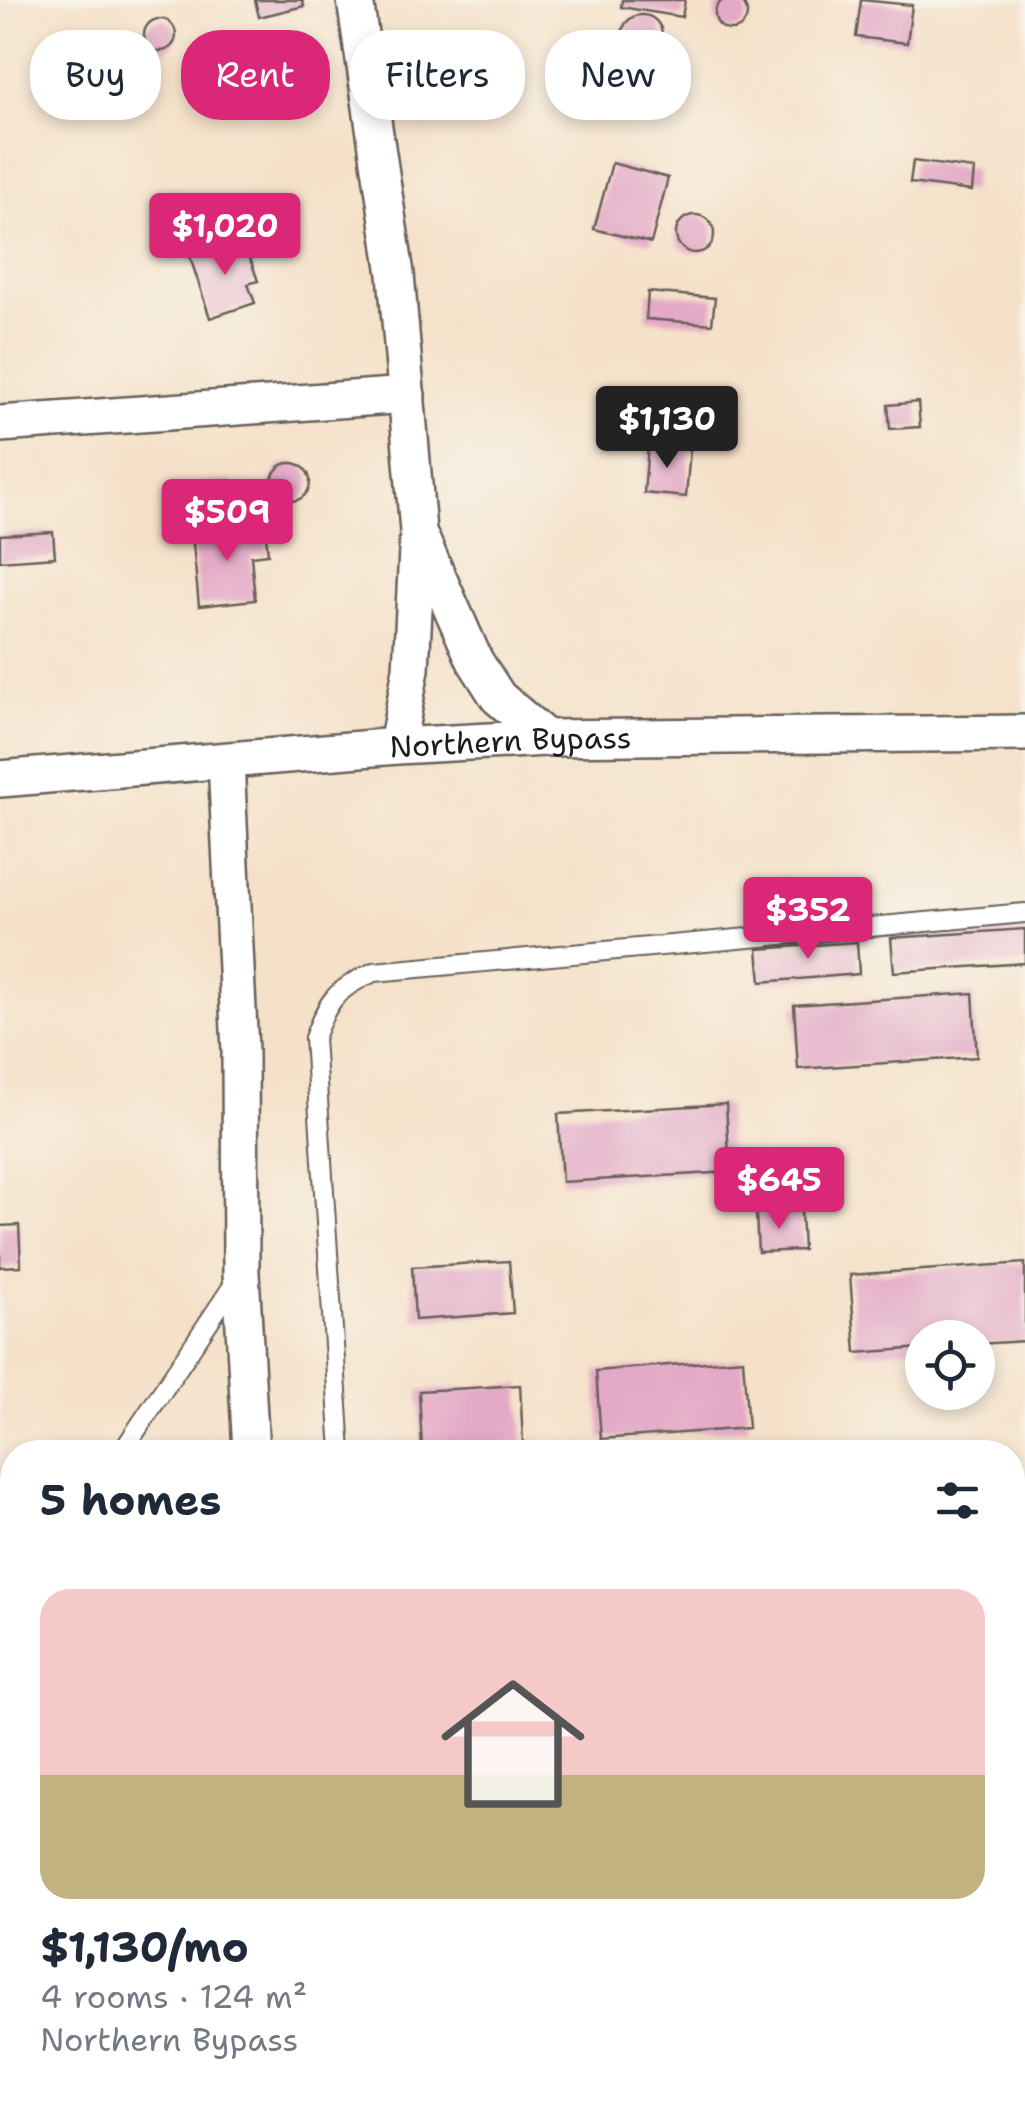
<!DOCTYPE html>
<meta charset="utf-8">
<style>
:root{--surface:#fff;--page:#f2f2f3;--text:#1f2937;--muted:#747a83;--line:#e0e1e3;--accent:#db2777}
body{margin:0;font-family:"Shantell Sans",sans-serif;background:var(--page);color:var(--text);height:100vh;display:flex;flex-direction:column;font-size:38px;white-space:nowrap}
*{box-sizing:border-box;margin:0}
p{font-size:32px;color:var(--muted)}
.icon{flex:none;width:55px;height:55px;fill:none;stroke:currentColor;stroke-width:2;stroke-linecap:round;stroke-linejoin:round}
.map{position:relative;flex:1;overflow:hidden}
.panel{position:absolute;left:0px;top:1440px;width:1025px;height:670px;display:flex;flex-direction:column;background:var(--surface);border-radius:40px 40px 0 0;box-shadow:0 5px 15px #0003}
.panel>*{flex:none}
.hud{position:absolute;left:30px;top:30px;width:965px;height:90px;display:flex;gap:20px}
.tools{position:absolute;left:905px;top:1320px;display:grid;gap:20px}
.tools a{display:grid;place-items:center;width:90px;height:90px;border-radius:50%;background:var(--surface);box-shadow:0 5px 15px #0003;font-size:50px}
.price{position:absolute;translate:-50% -85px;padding:0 22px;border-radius:10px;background:var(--accent);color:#fff;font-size:32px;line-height:65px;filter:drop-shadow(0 2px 5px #0008)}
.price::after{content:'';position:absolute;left:50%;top:60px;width:30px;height:22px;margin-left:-15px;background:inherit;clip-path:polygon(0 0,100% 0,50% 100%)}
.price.selected{background:#222;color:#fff}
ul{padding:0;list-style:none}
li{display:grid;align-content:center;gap:20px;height:530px;padding:0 40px}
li+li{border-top:2px solid var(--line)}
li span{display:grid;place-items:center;height:310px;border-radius:30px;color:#555}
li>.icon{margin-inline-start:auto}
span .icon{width:180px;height:180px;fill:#fffc;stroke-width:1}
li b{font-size:42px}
h2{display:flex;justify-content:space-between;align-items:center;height:120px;padding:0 40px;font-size:42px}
.tag{padding:0 35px;border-radius:40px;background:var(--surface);box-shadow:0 5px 15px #0003;font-size:35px;line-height:90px}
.tag.selected{background:var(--accent);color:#fff}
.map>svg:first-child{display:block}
</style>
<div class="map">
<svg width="1025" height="2110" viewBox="0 0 1025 2110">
<rect width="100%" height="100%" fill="#f7f3e8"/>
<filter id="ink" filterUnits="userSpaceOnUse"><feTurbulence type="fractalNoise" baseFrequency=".01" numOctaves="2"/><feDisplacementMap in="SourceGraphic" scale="20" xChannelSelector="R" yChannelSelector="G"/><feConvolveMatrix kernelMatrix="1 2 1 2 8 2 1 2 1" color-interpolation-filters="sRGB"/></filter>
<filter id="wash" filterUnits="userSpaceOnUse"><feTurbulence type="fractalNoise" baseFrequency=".0048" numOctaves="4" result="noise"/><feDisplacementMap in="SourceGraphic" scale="40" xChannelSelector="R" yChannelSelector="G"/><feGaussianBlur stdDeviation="2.25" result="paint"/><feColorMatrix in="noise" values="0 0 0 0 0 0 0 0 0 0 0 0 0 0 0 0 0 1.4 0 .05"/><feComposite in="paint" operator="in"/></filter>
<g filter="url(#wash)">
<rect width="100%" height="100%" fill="#f5e1c9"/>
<g id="blocks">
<!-- building -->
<g fill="#e3a9c6">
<circle cx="731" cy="14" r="16"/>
<path d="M255,0H302L304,6L259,17Z"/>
<path d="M622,0H685L682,17L621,7Z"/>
<path d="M861,0L912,5L907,43L856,37Z"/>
<circle cx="642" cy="35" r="20"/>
<circle cx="160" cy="35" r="16"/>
<path d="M913,161L974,169L972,191L910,183Z"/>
<path d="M612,163L668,178L651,243L594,229Z"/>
<circle cx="695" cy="234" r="19"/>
<path d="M243,239L258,281L248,284L255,303L210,318L190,257Z"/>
<path d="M648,292L715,298L712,324L646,319Z"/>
<path d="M918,402L920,427L890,429L888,405Z"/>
<path d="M648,446L690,449L686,497L644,493Z"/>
<circle cx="291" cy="482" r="19"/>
<path d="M231,481L233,515L173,520L170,486Z"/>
<path d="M265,527L268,554L251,556L255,600L199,606L192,534Z"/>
<path d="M53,532L55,557L0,561V535Z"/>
<path d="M1025,929V963L894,972L891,938Z"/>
<path d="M857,942L859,974L761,982L758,949Z"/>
<path d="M973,993L977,1057L798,1069L794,1005Z"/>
<path d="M726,1104L730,1172L562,1182L558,1114Z"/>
<path d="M801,1211L803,1250L758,1252L756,1213Z"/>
<path d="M19,1225L21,1266L0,1267V1226Z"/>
<path d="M509,1261L513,1313L415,1320L412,1267Z"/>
<path d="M1025,1263V1341L978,1344V1338H922V1348L856,1353L850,1275Z"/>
<path d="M743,1359L748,1428L601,1439L596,1371Z"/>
<path d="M520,1385L523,1443L422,1449L419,1391Z"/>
<path d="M12,2062L10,2104L0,2105V2063Z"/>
<path d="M119,2098H190V2100L153,2104V2110H120Z"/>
</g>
</g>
</g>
<g filter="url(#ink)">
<use href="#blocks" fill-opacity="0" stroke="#686159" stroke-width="2.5"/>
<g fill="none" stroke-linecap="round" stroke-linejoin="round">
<!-- service casing -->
<g stroke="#686159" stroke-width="22">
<g id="service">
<path d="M122,1452L238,1278"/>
<path d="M341,1452L314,1038C328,1000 336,989 374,972L1025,913"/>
<path d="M0,1649L12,1629"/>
<path d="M1012,1830H1025"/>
</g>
</g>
<!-- minor casing -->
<g stroke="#686159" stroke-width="40">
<g id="minor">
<path d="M355,0L396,274L418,531L411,669L397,746"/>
<path d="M0,424L407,395"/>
<path d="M422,541L475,661L498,697L546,738"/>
<path d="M226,761L240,1051L241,1273L251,1452"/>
<path id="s1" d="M0,779L397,746L546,738L1025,733"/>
<path d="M281,2098V2110"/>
</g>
</g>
<!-- service -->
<use href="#service" stroke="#fff" stroke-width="18"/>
<!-- minor -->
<use href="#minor" stroke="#fff" stroke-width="35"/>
</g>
</g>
<g text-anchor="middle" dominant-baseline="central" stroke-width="9" stroke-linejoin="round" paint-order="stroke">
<!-- street labels -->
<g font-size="30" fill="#1c1c1c" stroke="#f7f3e8">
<text stroke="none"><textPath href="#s1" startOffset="512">Northern Bypass</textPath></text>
</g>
</g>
</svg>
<div class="tools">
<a><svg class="icon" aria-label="locate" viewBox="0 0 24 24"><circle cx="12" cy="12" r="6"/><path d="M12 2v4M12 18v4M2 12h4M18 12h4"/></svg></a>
</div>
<b class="price" style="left:225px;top:278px">$1,020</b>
<b class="price selected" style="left:667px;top:471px">$1,130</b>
<b class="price" style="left:227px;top:564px">$509</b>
<b class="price" style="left:808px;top:962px">$352</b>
<b class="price" style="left:779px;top:1232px">$645</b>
<div class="hud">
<a class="tag">Buy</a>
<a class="tag selected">Rent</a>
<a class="tag">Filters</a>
<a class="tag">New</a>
</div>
<section class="panel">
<h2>5 homes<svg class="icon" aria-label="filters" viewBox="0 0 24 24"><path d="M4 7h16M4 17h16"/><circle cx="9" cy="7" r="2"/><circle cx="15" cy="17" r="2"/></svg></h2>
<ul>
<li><span style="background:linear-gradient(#f6c9c9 60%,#c2b280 0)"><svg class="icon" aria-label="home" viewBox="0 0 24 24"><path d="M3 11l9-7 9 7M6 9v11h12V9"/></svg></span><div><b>$1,130/mo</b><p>4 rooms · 124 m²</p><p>Northern Bypass</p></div></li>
</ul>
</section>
</div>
